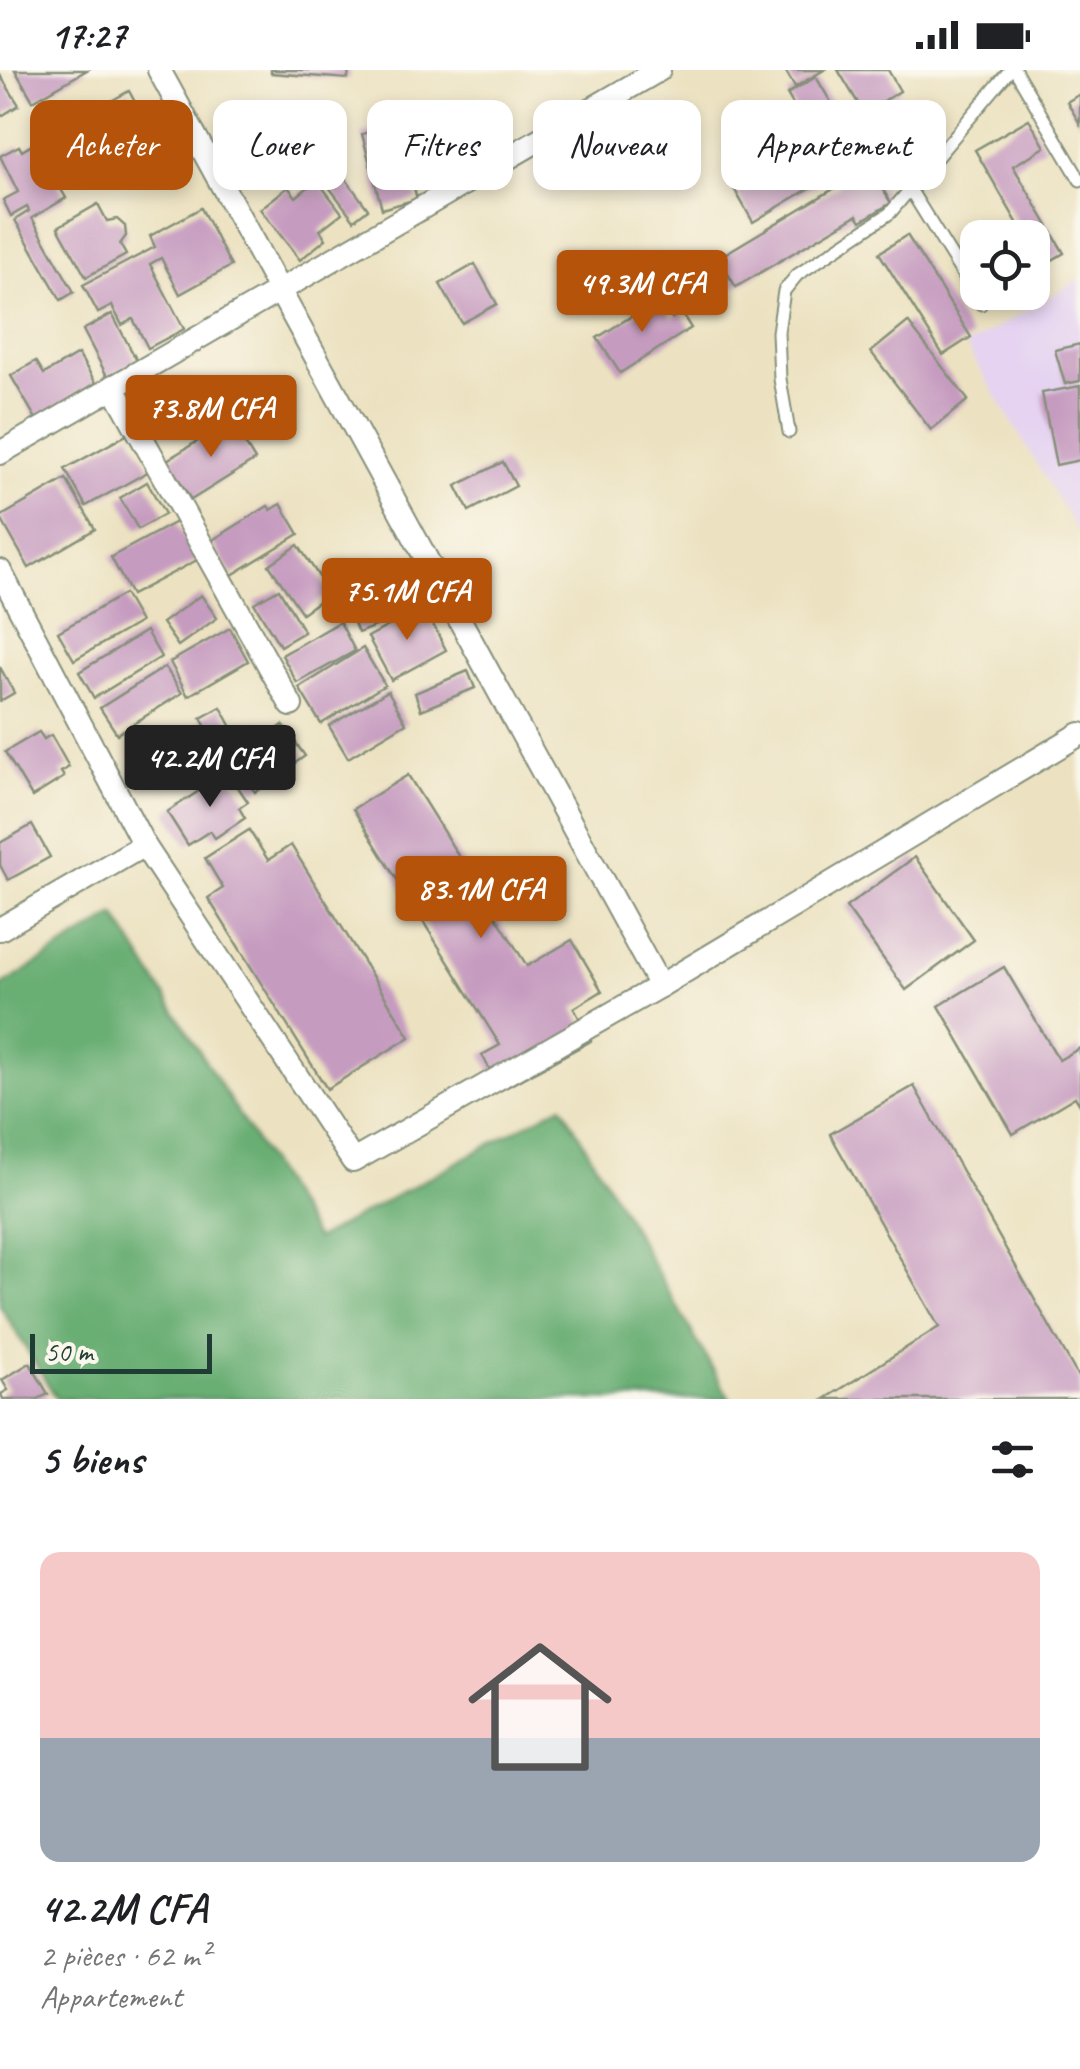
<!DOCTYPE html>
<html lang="fr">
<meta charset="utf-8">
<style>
:root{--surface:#fff;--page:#f2f2f2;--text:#202124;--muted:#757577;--accent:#b45309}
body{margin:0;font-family:Caveat,sans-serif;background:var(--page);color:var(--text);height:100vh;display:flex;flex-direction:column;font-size:38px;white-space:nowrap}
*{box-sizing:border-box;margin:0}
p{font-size:32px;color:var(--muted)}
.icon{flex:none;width:55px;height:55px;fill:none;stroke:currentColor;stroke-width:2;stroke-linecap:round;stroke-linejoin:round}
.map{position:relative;height:1329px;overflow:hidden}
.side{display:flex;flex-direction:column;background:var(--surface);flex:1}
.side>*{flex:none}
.hud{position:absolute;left:30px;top:30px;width:1020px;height:90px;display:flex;gap:20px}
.fabs{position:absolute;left:960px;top:150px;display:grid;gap:20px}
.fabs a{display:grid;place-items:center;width:90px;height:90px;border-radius:20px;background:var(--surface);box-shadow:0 5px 15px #0003;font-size:50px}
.scale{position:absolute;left:30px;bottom:25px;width:182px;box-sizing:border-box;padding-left:10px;border:5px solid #1f3d34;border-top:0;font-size:28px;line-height:35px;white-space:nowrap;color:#1f3d34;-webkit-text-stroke:8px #fbf7ec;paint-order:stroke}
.price{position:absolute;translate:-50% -85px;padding:0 22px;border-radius:10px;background:var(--accent);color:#fff;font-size:32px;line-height:65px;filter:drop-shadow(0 2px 5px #0008)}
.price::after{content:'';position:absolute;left:50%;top:60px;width:30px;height:22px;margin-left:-15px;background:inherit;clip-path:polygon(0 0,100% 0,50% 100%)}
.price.active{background:#222;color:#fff}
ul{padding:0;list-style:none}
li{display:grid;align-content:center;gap:20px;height:530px;padding:0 40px}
li span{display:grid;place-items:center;height:310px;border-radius:20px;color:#555}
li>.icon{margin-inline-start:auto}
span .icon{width:180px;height:180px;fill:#fffc;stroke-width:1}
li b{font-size:42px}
h2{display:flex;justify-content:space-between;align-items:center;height:120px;padding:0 40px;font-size:42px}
.chip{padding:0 35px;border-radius:20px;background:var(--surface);box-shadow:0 5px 15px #0003;font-size:35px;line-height:90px}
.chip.active{background:var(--accent);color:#fff}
.status{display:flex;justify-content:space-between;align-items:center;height:70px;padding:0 50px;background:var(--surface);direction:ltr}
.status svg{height:28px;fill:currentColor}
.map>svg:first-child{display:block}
</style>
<div class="status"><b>17:27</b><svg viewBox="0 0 49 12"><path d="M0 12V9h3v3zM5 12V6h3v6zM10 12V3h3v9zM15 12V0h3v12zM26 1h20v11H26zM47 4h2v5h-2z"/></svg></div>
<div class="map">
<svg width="1080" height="1329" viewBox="0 0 1080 1329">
<rect width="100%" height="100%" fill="#fbf7ec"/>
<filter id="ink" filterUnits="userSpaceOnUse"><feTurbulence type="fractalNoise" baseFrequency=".01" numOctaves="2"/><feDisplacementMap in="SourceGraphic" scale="20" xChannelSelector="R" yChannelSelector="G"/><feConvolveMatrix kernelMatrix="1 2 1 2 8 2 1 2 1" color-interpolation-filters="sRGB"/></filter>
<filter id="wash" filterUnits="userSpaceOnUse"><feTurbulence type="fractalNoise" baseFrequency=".0048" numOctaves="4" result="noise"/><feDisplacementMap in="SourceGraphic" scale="40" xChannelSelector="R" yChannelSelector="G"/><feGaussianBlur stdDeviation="2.25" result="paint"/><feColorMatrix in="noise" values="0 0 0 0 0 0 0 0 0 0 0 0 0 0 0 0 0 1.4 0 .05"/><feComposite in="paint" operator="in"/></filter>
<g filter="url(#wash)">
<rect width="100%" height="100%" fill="#ece2c1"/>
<!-- built -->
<path fill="#e5d3f1" d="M1080,209V466L966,276Z"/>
<!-- forest -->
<path fill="#69ae73" stroke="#447654" stroke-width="2.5" d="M115,845L316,1169L562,1035L730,1329H57L0,1236V917Z"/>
<g id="blocks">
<!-- building -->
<g fill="#c69bc0">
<path d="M15,0H87L33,31Z"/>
<path d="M271,0H349L348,9L271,3Z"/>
<path d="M785,0H824L795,17Z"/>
<path d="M838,0H888L900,21L864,43Z"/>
<path d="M0,5L19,35L0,47Z"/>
<path d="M816,7L891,133L861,151L857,145L736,217L718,188L840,115L787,24Z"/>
<path d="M129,21L149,58L76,98L56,62Z"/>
<path d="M1080,24V54L1067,32Z"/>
<path d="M1029,49L1045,77L1013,96L1064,183L1042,196L1032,179V168H1026L975,80Z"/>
<path d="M396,54L417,129L382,139L362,64Z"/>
<path d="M41,69L57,96L50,100L66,128L32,148L74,222L61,230L15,150L29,141L27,137L11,146L3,130L18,122L0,86L19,76L22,81Z"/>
<path d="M316,69L368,139L354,150L301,80Z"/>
<path d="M809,69L830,106L753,152L732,115Z"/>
<path d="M317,110L342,143L320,160L326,169L300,190L260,139L288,117L296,127Z"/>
<path d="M98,134L107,151L117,149L125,156L126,166L120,174L126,185L86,207L58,157Z"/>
<path d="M201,138L231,196L180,224L161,188L150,194L184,259L148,278L133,249L122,255L112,236L98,243L83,215L155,177L150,166Z"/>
<path d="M907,165L971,267L943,285L879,183Z"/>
<path d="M475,194L497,234L462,253L440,214Z"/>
<path d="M659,229L672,248L681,242L691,258L620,303L597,268Z"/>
<path d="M112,244L137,291L107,306L83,260Z"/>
<path d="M908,252L968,330L931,360L871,282Z"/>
<path d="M1080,274V311L1065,314L1055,280Z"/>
<path d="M78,284L96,313L36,349L11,306L36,291L44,304Z"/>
<path d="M1080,316V390L1056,395L1042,323Z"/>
<path d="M231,351L255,390L191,430L167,390Z"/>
<path d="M130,363L151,400L86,436L65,399Z"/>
<path d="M503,392L516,416L469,441L456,416Z"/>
<path d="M66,409L95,459L29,498L0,447Z"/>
<path d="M147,412L165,444L138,459L120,428Z"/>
<path d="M281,434L299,464L232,505L211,471L268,436L271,440Z"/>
<path d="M176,452L197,490L131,525L111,487Z"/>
<path d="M298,475L330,523L302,543L269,495Z"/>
<path d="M279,519L304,562L280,576L254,533Z"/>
<path d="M124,524L140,552L74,590L58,562Z"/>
<path d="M201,525L217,548L178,576L162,553Z"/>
<path d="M392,531L399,547L358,563L352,548Z"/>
<path d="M424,537L446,580L391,610L368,567Z"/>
<path d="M340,552L355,581L297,613L282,585Z"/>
<path d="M230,558L248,591L188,626L170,592Z"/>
<path d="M146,561L161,587L94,628L79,602Z"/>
<path d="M363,578L385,615L321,654L299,618Z"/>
<path d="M0,597L14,623L0,631Z"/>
<path d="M165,597L182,623L117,664L100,638Z"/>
<path d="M468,601L475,618L421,640L415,623Z"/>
<path d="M388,621L406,653L348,688L329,656Z"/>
<path d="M221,637L234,661L214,672L201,648Z"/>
<path d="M283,655L305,686L255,722L233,692Z"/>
<path d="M175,660L181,669L191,663L205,687L160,715L140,682Z"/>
<path d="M39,662L44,669L51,665L69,697L61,702L64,707L32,727L5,682Z"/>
<path d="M228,702L248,732L239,738L245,748L215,768L210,761L188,775L167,742Z"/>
<path d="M408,705L527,896L572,870L602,921L574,938L591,971L501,1020L482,985L500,975L353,739Z"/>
<path d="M32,755L50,787L8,810L0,795V773Z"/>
<path d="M249,760L268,790L291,775L410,967L327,1019L208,828L223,818L205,788Z"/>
<path d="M915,787L974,870L906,920L846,837Z"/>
<path d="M1004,897L1059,990L1080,978V1035L1075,1027L1013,1064L939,936Z"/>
<path d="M914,1016L1080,1310V1329H825L939,1257L830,1064Z"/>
<path d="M30,1293L48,1324L38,1329H3L1,1324L8,1320L2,1310Z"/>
</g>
</g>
</g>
<g filter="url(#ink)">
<use href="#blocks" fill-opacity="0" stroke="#86907a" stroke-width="2.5"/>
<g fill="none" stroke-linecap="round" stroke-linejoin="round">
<!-- lane casing -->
<g stroke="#86907a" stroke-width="15">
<g id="lane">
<path d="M1015,0L1080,110"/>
<path d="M911,121L981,234"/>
<path d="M789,362L780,309L778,262L784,221L797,205L890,143L1010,0"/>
</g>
</g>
<!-- street casing -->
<g stroke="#86907a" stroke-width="26">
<g id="street">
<path d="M159,0L660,916"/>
<path d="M113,316L291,635"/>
<path d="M0,383L659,0"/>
<path d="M0,501L144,775L353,1091L660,916L1080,664"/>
<path d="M0,859L144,775"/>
</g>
</g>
<!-- lane -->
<use href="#lane" stroke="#fff" stroke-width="11"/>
<!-- street -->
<use href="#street" stroke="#fff" stroke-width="22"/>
</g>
</g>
</svg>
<div class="fabs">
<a><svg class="icon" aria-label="locate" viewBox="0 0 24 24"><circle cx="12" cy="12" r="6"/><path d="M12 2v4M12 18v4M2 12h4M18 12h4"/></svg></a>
</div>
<div class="scale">50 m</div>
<b class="price" style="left:642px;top:265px">49.3M CFA</b>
<b class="price" style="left:211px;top:390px">73.8M CFA</b>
<b class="price" style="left:407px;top:573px">75.1M CFA</b>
<b class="price active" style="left:210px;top:740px">42.2M CFA</b>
<b class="price" style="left:481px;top:871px">83.1M CFA</b>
<div class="hud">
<a class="chip active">Acheter</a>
<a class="chip">Louer</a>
<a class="chip">Filtres</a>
<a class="chip">Nouveau</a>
<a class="chip">Appartement</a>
</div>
</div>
<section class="side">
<h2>5 biens<svg class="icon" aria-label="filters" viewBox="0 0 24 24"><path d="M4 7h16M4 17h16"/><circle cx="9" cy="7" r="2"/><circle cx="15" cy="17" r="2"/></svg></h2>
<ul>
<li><span style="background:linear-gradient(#f6c9c9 60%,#9aa5b1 0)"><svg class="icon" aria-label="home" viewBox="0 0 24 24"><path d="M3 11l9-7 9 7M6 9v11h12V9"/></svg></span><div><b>42.2M CFA</b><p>2 pièces · 62 m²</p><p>Appartement</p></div></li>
</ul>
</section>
